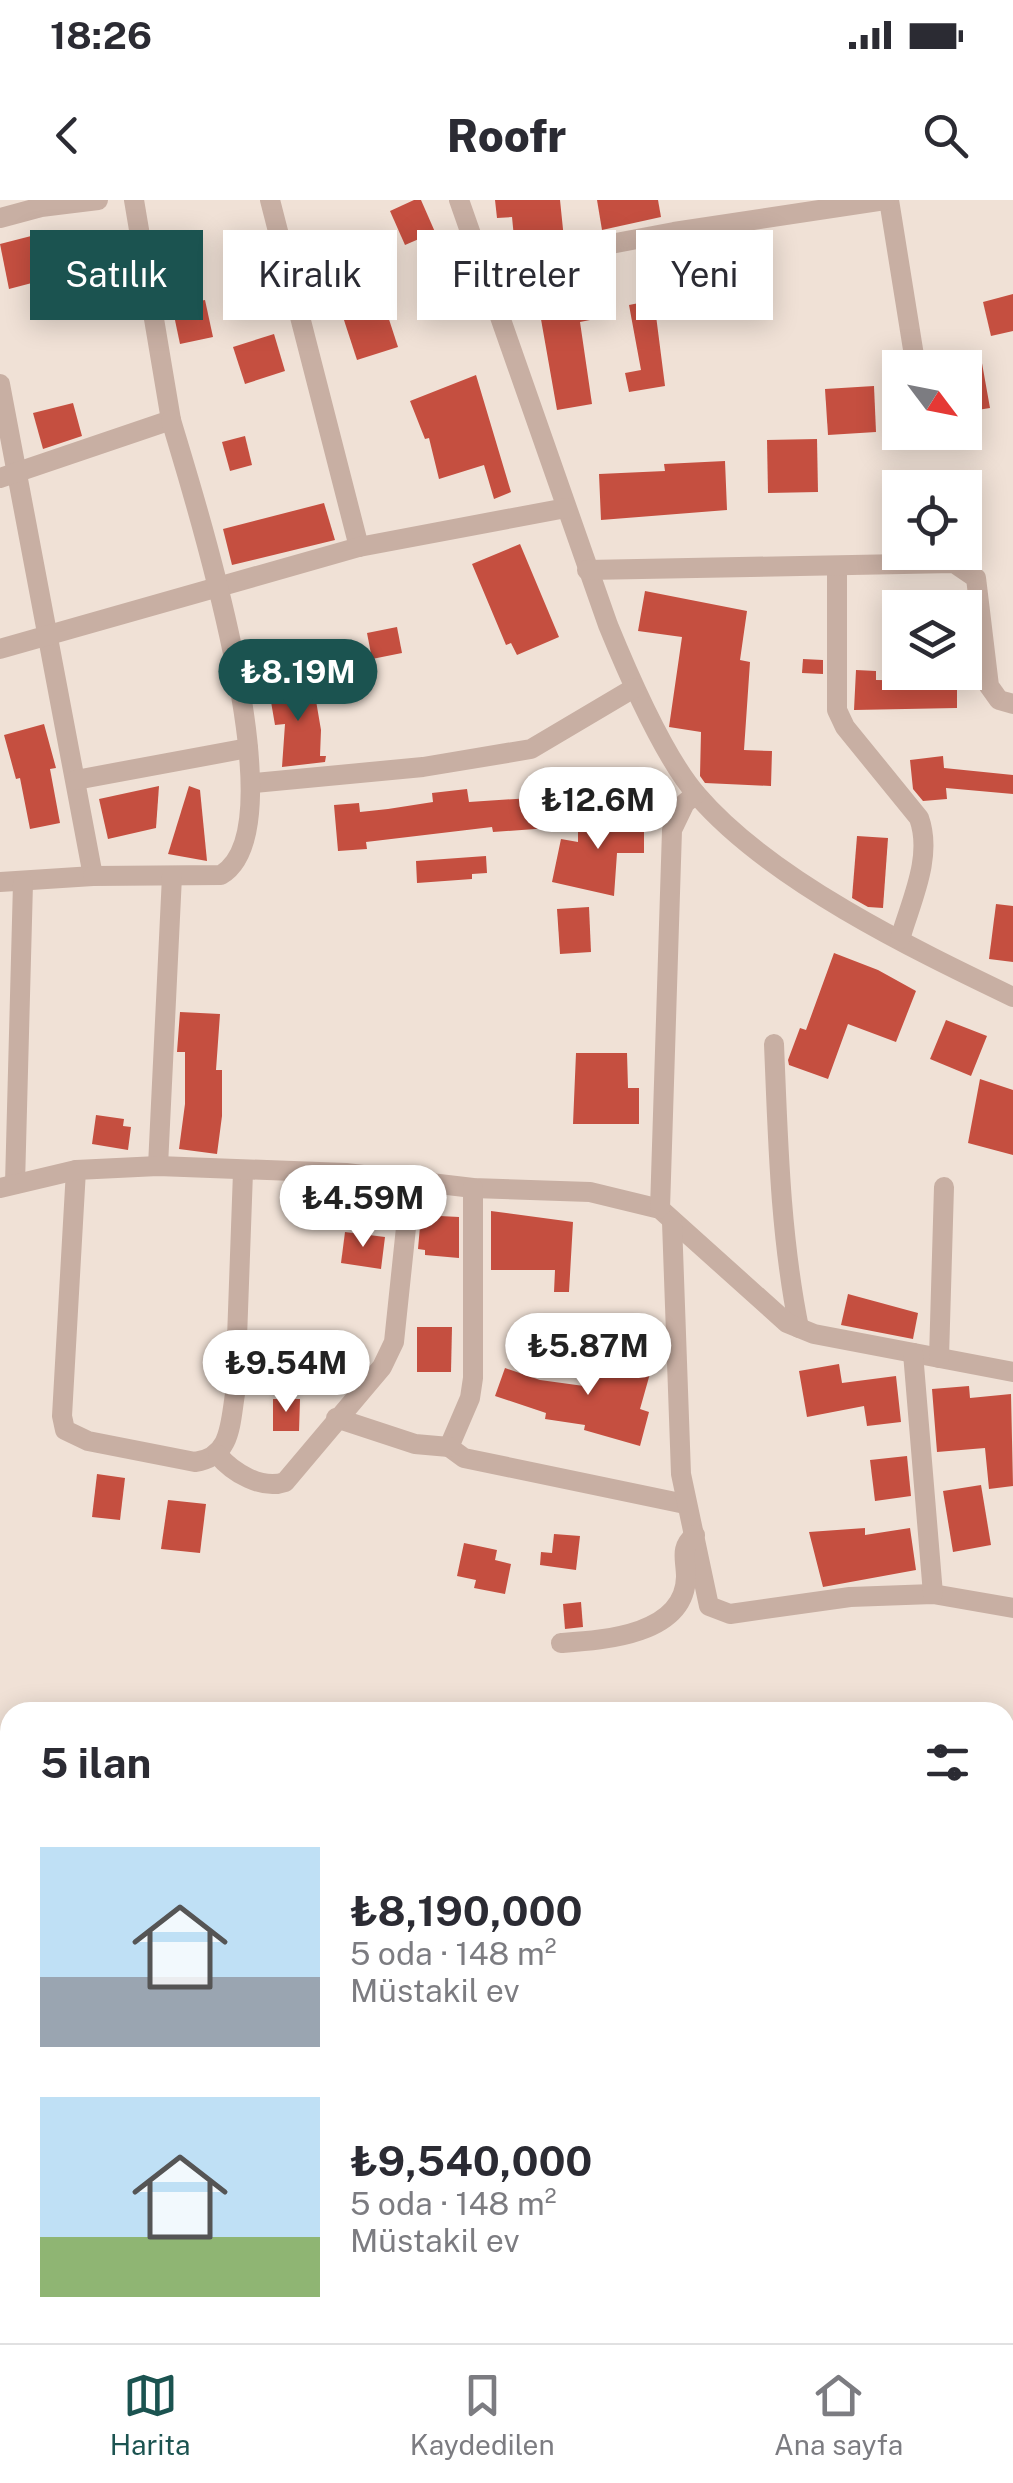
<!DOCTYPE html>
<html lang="tr">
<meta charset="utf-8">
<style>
:root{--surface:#fff;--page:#f7f7f7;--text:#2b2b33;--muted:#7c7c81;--line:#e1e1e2;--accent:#1b5350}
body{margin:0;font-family:"Public Sans",sans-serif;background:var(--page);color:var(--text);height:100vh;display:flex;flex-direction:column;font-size:38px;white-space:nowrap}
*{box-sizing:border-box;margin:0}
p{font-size:32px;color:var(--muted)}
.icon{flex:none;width:55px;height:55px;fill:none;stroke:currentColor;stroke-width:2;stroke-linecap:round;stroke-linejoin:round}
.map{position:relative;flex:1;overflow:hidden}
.side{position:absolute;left:0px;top:1502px;width:1015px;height:642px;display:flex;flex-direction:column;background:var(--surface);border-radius:30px 30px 0 0;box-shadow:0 5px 25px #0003}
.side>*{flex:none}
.guide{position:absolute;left:30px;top:30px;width:955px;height:90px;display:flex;gap:20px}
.needle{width:65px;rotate:122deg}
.tools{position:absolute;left:882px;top:150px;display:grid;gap:20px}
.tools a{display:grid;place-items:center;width:100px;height:100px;border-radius:0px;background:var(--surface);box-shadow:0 5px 25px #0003;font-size:50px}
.price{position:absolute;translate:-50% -85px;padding:0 22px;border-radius:35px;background:#fff;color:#222;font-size:32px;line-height:65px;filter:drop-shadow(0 2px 5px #0008)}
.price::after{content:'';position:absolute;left:50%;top:60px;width:30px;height:22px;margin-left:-15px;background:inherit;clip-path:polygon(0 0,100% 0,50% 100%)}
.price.current{background:var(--accent);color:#fff}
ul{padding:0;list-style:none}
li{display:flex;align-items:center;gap:30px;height:250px;padding:0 40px}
li span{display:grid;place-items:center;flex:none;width:280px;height:200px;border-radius:0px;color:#555}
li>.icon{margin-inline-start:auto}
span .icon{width:120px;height:120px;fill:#fffc;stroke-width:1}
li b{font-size:42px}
h2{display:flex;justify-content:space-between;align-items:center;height:120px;padding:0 40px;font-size:42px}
.chip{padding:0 35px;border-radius:0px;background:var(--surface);box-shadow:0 5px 25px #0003;font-size:35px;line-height:90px}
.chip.current{background:var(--accent);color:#fff}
.status{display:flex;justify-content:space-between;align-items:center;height:70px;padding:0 50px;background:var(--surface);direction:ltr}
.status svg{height:28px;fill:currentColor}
header{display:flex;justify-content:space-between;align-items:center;height:130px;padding:0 40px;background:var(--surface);font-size:45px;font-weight:800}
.tabs{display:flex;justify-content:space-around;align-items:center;height:140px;border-top:2px solid var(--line);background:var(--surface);font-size:28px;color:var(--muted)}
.tabs a{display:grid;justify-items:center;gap:5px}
.tabs .current{color:var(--accent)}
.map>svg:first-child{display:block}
</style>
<div class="status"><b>18:26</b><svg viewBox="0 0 49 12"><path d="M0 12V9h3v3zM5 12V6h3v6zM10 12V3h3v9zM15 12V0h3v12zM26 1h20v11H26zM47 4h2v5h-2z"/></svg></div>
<header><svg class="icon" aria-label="back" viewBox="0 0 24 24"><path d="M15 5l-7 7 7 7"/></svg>Roofr<svg class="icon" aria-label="search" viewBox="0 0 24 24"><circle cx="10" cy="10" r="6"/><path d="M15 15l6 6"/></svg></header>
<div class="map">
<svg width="1013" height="2143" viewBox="0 0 1013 2143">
<rect width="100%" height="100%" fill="#f0e1d6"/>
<!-- building -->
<g fill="#c54f40">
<path d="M414,0H421L435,32L405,45L390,11Z"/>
<path d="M495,0H560L564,39L515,48L512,17L497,18Z"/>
<path d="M597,0H658L661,17L602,30Z"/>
<path d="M345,30L358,64L332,74L319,40Z"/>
<path d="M35,35L47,79L9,89L0,44Z"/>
<path d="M592,85L600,118L580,122L592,204L557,210L536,91Z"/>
<path d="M1013,94V131L991,136L983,102Z"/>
<path d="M205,100L213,137L180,144L172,106Z"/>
<path d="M654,100L665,186L629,192L625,173L641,170L629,105Z"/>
<path d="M383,101L398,147L357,160L342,114Z"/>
<path d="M274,134L285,171L245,184L233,147Z"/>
<path d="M980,152L990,208L965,212V168H936V160Z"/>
<path d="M476,175L511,292L494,299L484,265L439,279L429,238L425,239L410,201Z"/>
<path d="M874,186L876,232L828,235L825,189Z"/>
<path d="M73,203L82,236L43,249L33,213Z"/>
<path d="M245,236L252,265L230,271L222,242Z"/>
<path d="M817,239L818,292L768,293L767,240Z"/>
<path d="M725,261L727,310L601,320L599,274L665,271L664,264Z"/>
<path d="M324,303L335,340L232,365L223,329Z"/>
<path d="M520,344L559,437L517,455L511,443L506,445L472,364Z"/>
<path d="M645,391L747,411L740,460L750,462L744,550L772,551L771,586L705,583L700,576L701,532L669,527L682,437L638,431Z"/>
<path d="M397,427L402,453L372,459L367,433Z"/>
<path d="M803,459L823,460V474L802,473Z"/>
<path d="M856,470L876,471V480L957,481V508L854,510Z"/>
<path d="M313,483L321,530L320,556H326L325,562L282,567L285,524L275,525L269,490Z"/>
<path d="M44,524L56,568L50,569L60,623L30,629L20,578L16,579L4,535Z"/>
<path d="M943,556L944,568L1013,575V594L946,588L947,599L923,601L913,589L910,560Z"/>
<path d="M159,586L156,628L108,639L99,599Z"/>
<path d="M189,586L200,590L207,661L168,654Z"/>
<path d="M467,589L469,602L547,597L549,628L493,632L492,627L366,642L367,649L338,651L334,605L359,603L360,612L388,609L433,602L432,593Z"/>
<path d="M578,617H644V653H617L614,696L552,682L561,639L578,642Z"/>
<path d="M857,636L888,638L883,708L868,707L852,698Z"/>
<path d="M486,656L487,673L472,674V679L417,683L416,661Z"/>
<path d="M996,704L1013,706V762L989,759Z"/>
<path d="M589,707L591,752L560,754L557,709Z"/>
<path d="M834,753L878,770L916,791L896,842L848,824L828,879L789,865L788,860L800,828L806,830Z"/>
<path d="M180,812L220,814L216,870H222V916L217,954L179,949L185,904V852H177Z"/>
<path d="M946,820L987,836L971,876L930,859Z"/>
<path d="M576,853H627L628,888H639V924H573Z"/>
<path d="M980,879L1013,890V955L968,943Z"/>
<path d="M96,915L124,919L123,926L131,927L128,950L92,944Z"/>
<path d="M491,1011L573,1022L569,1092H554L555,1070H491Z"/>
<path d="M421,1015L459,1017V1058L425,1055V1050L418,1049Z"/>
<path d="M345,1032L385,1037L381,1069L341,1063Z"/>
<path d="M848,1094L918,1113L913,1139L841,1125Z"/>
<path d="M417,1127H452L451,1172H417Z"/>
<path d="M594,1153L651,1170L640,1209L649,1212L640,1246L584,1230L585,1225L545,1219L546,1213L495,1196L505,1168L540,1180L584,1186Z"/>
<path d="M839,1164L842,1183L896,1176L901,1222L867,1226L864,1206L807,1217L799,1171Z"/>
<path d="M969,1186L970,1198L1011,1194L1013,1286L989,1289L985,1248L937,1252L932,1189Z"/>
<path d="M273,1199H300L299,1231H273Z"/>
<path d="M907,1256L911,1296L875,1301L870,1260Z"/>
<path d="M97,1274L125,1278L120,1320L92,1317Z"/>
<path d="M981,1285L991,1345L953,1352L943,1291Z"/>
<path d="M168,1300L206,1304L200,1353L161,1349Z"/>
<path d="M865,1328V1335L910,1328L916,1370L823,1387L809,1332Z"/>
<path d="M554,1334L580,1336L576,1370L540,1365L541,1352L552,1353Z"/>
<path d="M464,1343L497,1350L495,1360L511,1364L505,1394L474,1388L476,1380L457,1376Z"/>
<path d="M581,1402L583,1427L565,1429L563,1404Z"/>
</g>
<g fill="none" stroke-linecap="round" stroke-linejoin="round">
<!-- minor -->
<g stroke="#c8afa3" stroke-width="20">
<path d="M270,0L359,347"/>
<path d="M459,0L608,425C628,474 663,556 697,595C770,680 913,749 1013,797"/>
<path d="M889,0L916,168"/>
<path d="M0,18L41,7L98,0"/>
<path d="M484,68L674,32L885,0"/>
<path d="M0,184L93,676L0,682"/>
<path d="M0,278L171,220L134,0"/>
<path d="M837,367V510L845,527L919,618C933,657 911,701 900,739"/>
<path d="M587,370L954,363L976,378L989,486L999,500L1013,504"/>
<path d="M0,449L359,347L566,308"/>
<path d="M76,580L248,548"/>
<path d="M254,583L423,567L531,549L634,488"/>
<path d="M93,676L221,675C301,628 193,295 171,220"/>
<path d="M774,844C778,940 780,1034 799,1128"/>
<path d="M158,966L172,676"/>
<path d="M76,970L62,1216L65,1230L88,1241L195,1262C231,1257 230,1225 235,1194L243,972"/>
<path d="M15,984L23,683"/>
<path d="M0,988L76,970L158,966L346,973L473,988L590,992L660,1009L787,1123L814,1134L1013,1172"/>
<path d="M473,988V1178L470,1198L449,1247L464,1258L685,1304"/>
<path d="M660,1009L672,630L685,603L696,594"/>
<path d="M672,1022L681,1274L709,1406L730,1414L850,1397L933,1394L1013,1408"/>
<path d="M913,1153L933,1394"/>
<path d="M939,1158L944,987"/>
<path d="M336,1218L415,1244L449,1247"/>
<path d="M218,1255C233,1273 262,1290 285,1282L382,1167L394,1142L411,980"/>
<path d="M561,1443C604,1440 685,1435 686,1377C686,1359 679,1348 695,1335"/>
<path d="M1005,1605L1013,1606"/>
<path d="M1005,1785L1013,1787"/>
<path d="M1005,1984L1013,1985"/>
<path d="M0,2086L10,2085"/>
<path d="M918,2135L955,2143"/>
<path d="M61,2143L63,2135"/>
<path d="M225,2143L227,2135"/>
<path d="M382,2143L384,2135"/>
</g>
</g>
</svg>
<div class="tools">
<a><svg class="needle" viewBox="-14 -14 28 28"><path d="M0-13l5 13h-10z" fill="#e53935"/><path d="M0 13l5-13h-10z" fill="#7c7c81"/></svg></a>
<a><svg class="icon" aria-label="locate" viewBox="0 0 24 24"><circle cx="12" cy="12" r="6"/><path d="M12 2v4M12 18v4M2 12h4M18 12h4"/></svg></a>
<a><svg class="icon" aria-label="layers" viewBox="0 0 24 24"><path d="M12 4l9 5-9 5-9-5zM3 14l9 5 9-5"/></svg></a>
</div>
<b class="price current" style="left:298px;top:524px">₺8.19M</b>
<b class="price" style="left:598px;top:652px">₺12.6M</b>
<b class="price" style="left:363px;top:1050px">₺4.59M</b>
<b class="price" style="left:588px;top:1198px">₺5.87M</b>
<b class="price" style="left:286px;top:1215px">₺9.54M</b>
<div class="guide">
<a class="chip current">Satılık</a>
<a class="chip">Kiralık</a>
<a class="chip">Filtreler</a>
<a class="chip">Yeni</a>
</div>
<section class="side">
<h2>5 ilan<svg class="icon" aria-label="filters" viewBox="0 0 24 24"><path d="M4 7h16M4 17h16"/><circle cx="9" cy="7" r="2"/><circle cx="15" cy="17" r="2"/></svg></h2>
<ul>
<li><span style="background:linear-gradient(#bfe0f5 65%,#9aa5b1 0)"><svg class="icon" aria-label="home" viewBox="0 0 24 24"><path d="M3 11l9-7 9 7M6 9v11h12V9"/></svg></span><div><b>₺8,190,000</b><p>5 oda · 148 m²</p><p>Müstakil ev</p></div></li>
<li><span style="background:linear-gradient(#bfe0f5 70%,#8fb573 0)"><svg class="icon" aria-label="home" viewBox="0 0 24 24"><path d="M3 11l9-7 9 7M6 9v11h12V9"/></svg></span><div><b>₺9,540,000</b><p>5 oda · 148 m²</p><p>Müstakil ev</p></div></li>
</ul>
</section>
</div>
<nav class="tabs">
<a class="current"><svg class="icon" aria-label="map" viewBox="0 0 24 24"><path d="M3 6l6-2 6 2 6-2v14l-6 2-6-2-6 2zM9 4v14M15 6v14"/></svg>Harita</a>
<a><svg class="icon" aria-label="saved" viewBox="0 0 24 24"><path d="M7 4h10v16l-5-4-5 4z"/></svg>Kaydedilen</a>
<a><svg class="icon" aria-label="home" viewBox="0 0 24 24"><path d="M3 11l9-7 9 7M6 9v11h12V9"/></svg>Ana sayfa</a>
</nav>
